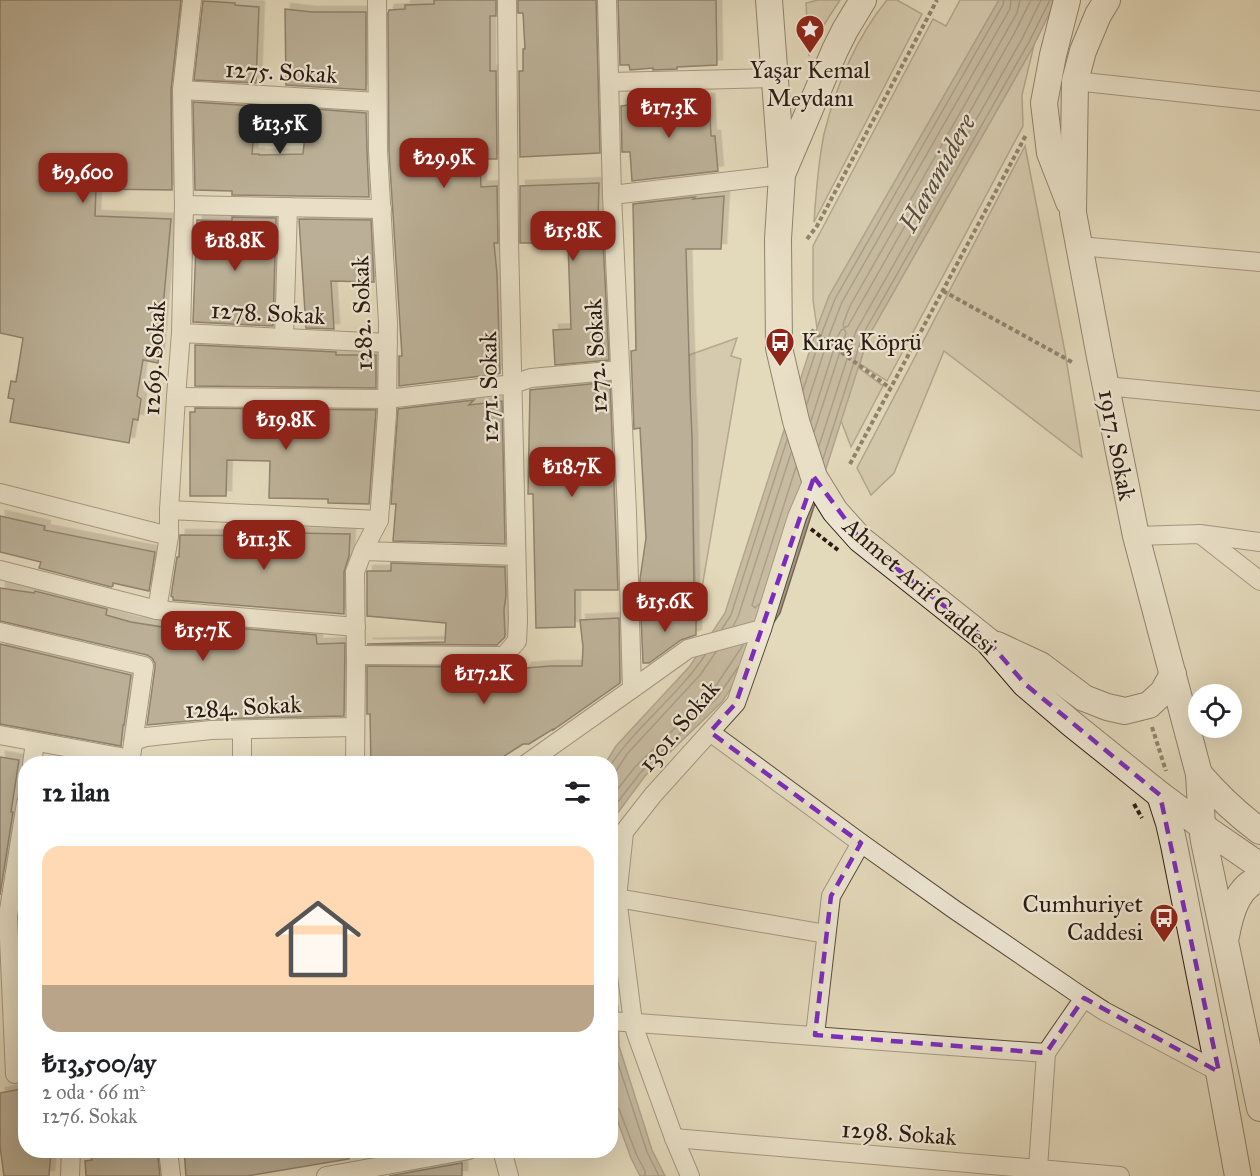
<!DOCTYPE html>
<html lang="tr">
<meta charset="utf-8">
<style>
:root{--surface:#fff;--page:#f6f6f6;--text:#202124;--muted:#757577;--accent:#8f2418}
body{margin:0;font-family:"IM FELL Great Primer",serif;background:var(--page);color:var(--text);height:100vh;display:flex;flex-direction:column;font-size:22px;white-space:nowrap}
*{box-sizing:border-box;margin:0}
p{font-size:20px;color:var(--muted)}
.icon{flex:none;width:33px;height:33px;fill:none;stroke:currentColor;stroke-width:2;stroke-linecap:round;stroke-linejoin:round}
.map{position:relative;flex:1;overflow:hidden}
.sheet{position:absolute;left:18px;top:756px;width:600px;height:402px;display:flex;flex-direction:column;background:var(--surface);border-radius:24px;box-shadow:0 6px 24px #0002}
.sheet>*{flex:none}
.buttons{position:absolute;left:1188px;top:684px;display:grid;gap:12px}
.buttons a{display:grid;place-items:center;width:54px;height:54px;border-radius:50%;background:var(--surface);box-shadow:0 6px 24px #0002;font-size:30px}
.price{position:absolute;translate:-50% -51px;padding:0 14px;border-radius:12px;background:var(--accent);color:#fff;font-size:20px;line-height:39px;filter:drop-shadow(0 2px 3px #0008)}
.price::after{content:'';position:absolute;left:50%;top:36px;width:18px;height:14px;margin-left:-9px;background:inherit;clip-path:polygon(0 0,100% 0,50% 100%)}
.price.on{background:#222;color:#fff}
ul{padding:0;list-style:none}
li{display:grid;align-content:center;gap:12px;height:318px;padding:0 24px}
li span{display:grid;place-items:center;height:186px;border-radius:18px;color:#555}
li>.icon{margin-inline-start:auto}
span .icon{width:108px;height:108px;fill:#fffc;stroke-width:1}
li b{font-size:26px}
h2{display:flex;justify-content:space-between;align-items:center;height:72px;padding:0 24px;font-size:26px}
.map>svg:first-child{display:block}
</style>
<div class="map">
<svg width="1260" height="1176" viewBox="0 0 1260 1176">
<defs>
<filter id="shadow"><feDropShadow dx="5.5" dy="-5.5" stdDeviation="0" flood-color="#0004"/></filter>
</defs>
<rect width="100%" height="100%" fill="#e3d9bb"/>
<filter id="stains"><feTurbulence type="fractalNoise" baseFrequency=".00333" numOctaves="4"/><feColorMatrix values="0 0 0 0 .2 0 0 0 0 .09 0 0 0 0 .02 0 0 0 .5 -.17"/></filter>
<radialGradient id="worn" r=".72"><stop offset=".6" stop-color="#630" stop-opacity="0"/><stop offset="1" stop-color="#630" stop-opacity=".3"/></radialGradient>
<!-- green -->
<g fill="#c4b99e" stroke="#786a58" stroke-width="1.5">
<path d="M818,0H840C828,18 816,36 809,56L806,3Z"/>
<path d="M887,0H897L922,14L814,222C816,193 818,163 824,134C836,86 856,38 887,0Z"/>
<path d="M960,0H999L829,296L817,328L813,300V246L933,19L946,26Z"/>
<path d="M1034,45L1022,95L1023,126L887,381L860,364L868,337Z"/>
<path d="M1025,146L1065,352L1082,457L944,351L894,473L871,495L857,468Z"/>
<path d="M737,338L731,356L741,359L696,623L689,355Z"/>
<path d="M818,338L883,386L851,447L837,410Z"/>
</g>
<!-- water -->
<g fill="#a49882" stroke="#746655" stroke-width="1.5">
<path d="M999,0H1056L1034,45L868,337L780,613L722,702L645,776L611,822L610,764H605L616,746L690,666L725,613L817,328L829,296Z"/>
<path d="M610,959L618,1007L619,1046L652,1150L665,1176H640L631,1158L611,1103Z"/>
</g>
<g fill="none" stroke-linecap="round" stroke-linejoin="round">
<!-- shore -->
<g stroke="#685a4a" stroke-width="1.5">
<path d="M1020,0L1017,13L850,306L843,324L844,328L848,326L1014,34L1031,0"/>
<path d="M803,390L823,330L835,299L1003,5L1004,0"/>
<path d="M807,404L830,333L842,302L1010,9L1011,0"/>
<path d="M811,421L838,336L841,330L844,329L846,333L814,432"/>
<path d="M819,446L856,331L1022,39L1041,0"/>
<path d="M823,459L863,334L1029,42L1050,0"/>
<path d="M759,604L755,608L752,605L796,467"/>
<path d="M733,626L738,617L791,453"/>
<path d="M722,629L731,615L787,440"/>
<path d="M610,766C637,725 678,696 705,655"/>
<path d="M610,775L616,771L627,754L700,675L716,652"/>
<path d="M610,799L635,767L711,693L743,645"/>
<path d="M610,812L641,772L717,698L738,667"/>
<path d="M612,1032L613,1048L647,1152L659,1176"/>
<path d="M610,1104L615,1105L619,1109L637,1156L645,1171V1176"/>
</g>
</g>
<!-- building -->
<g fill="#8b7e6a" stroke="#2b1b12" stroke-width="1.5" filter="url(#shadow)">
<path d="M0,0H181L171,90L172,190L96,189L95,216L171,219L158,363L143,360L137,396L141,399L138,420L133,419L129,443L10,422L14,399L8,398L11,381L16,382L23,338L0,333Z"/>
<path d="M434,0H496V16H490V71H496L497,159H480L481,187L497,186L498,243H494L497,274L500,373L498,374L399,386V356H402L389,151L388,13L389,10L405,9V5L434,4Z"/>
<path d="M518,0H596L600,153L520,157L519,71H523V49H525L523,13H518Z"/>
<path d="M618,0H716L717,65L677,67V69L653,70V68L630,70L629,65H620Z"/>
<path d="M203,1L235,3V5L259,7L256,83L194,80Z"/>
<path d="M285,9L312,12H366V90L286,85Z"/>
<path d="M680,99L681,101L709,99L711,136H715L718,171L632,181L630,152H622L621,106Z"/>
<path d="M193,102L255,106L254,109H256L252,154H259V155L303,154L307,118H315V109L366,113L367,152L369,197L232,195V191L195,190Z"/>
<path d="M599,183L598,220H602L609,360L555,365L553,330L571,329L568,243H520V186Z"/>
<path d="M724,196L721,249H686L690,391L692,437L694,589L640,590V579L646,538L640,428L634,429L631,351L636,350L633,204L695,197L693,199Z"/>
<path d="M232,217L276,218L273,326L193,322L197,220L232,221Z"/>
<path d="M299,219L371,220L374,282L331,281L334,329L306,328Z"/>
<path d="M195,345L336,352V355H376V388L195,386Z"/>
<path d="M610,382L618,590H575V627L536,628L533,494H528L530,390Z"/>
<path d="M474,400L469,405L502,401L505,544L393,541L396,504H391L398,409Z"/>
<path d="M195,408L376,410L369,504L328,503V499L269,498L270,461L227,460L226,496H190V412H195Z"/>
<path d="M0,516L45,526L44,530L155,552L149,591L113,583V586L111,587L39,568L41,562L0,552Z"/>
<path d="M294,533L350,534L349,556L344,572V614L173,600V597L171,596L177,557H179L180,535L294,536Z"/>
<path d="M391,563L505,567L506,595L504,610L505,637L497,645L367,644L445,642L446,623L367,616V571H391Z"/>
<path d="M0,588L34,593L35,591L107,609L106,615L131,622L169,628V622L316,635L317,644L345,643L344,716L211,719L147,725L155,668V663L152,658L147,655L0,621Z"/>
<path d="M696,614V635L681,640L649,663H643L641,617Z"/>
<path d="M619,618L620,683L553,730V729L529,744H523L492,764H371L370,714H367V666L458,667L457,677L522,676L526,668L551,666H582L583,647L580,620Z"/>
<path d="M0,644L131,675L124,725H123L121,746L0,724Z"/>
<path d="M0,757L19,760L11,812H13L0,895Z"/>
<path d="M26,1088V1150H51L49,1176H4L0,1146V1093Z"/>
<path d="M91,1150H157L160,1176H86L85,1161L92,1160Z"/>
<path d="M184,1150H348L349,1159L247,1176H186Z"/>
<path d="M462,1163V1176H389Z"/>
</g>
<g fill="none" stroke-linecap="round" stroke-linejoin="round">
<!-- street casing -->
<g stroke="#594a3c" stroke-width="20">
<g id="street">
<path d="M1075,81L1260,101"/>
<path d="M610,82L774,78"/>
<path d="M182,90L377,102"/>
<path d="M612,195L782,175"/>
<path d="M184,205L382,209"/>
<path d="M1079,246L1260,262"/>
<path d="M181,333L388,343"/>
<path d="M284,338L288,207"/>
<path d="M1106,386L1260,401"/>
<path d="M176,397L387,399L513,384L531,378L620,370"/>
<path d="M0,493L169,536"/>
<path d="M169,510L379,520"/>
<path d="M1200,534L1260,581"/>
<path d="M1136,536L1200,534L1260,542"/>
<path d="M363,551L516,556"/>
<path d="M0,570L157,610L356,627"/>
<path d="M157,610L169,536V510L176,397L181,333L184,205L182,90L192,0"/>
<path d="M0,632L144,666L130,764"/>
<path d="M356,655L504,656L517,641L518,620L509,242L507,0"/>
<path d="M632,689L688,649L762,629"/>
<path d="M710,732L861,843L955,910L1084,998L1104,1011L1219,1072"/>
<path d="M0,735L131,759"/>
<path d="M134,741L146,737L211,730L355,727"/>
<path d="M32,764L35,742"/>
<path d="M242,764V730"/>
<path d="M355,764L356,661L355,572L363,551L379,520L387,414L388,323L378,151L377,0"/>
<path d="M526,764L632,689L627,512L612,195L607,0"/>
<path d="M617,898L826,934"/>
<path d="M610,1021L1046,1053"/>
<path d="M815,1035L831,896L861,843"/>
<path d="M15,1074L8,916L26,803"/>
<path d="M674,1138L1120,1176"/>
<path d="M168,1150L171,1176"/>
<path d="M502,1150L509,1176"/>
<path d="M1038,1168L1046,1053L1084,998"/>
<path d="M70,1176L71,1150"/>
<path d="M326,1176L469,1150"/>
<path d="M690,1176L674,1138L636,1033L633,1022L617,898L624,832L653,795L736,703L762,629L797,517L814,477"/>
</g>
</g>
<!-- secondary casing -->
<g stroke="#2b1b12" stroke-width="28">
<g id="secondary">
<path d="M769,0L782,175L778,239L779,348L796,421L814,477L835,511L860,539L988,641L1025,684L1072,724L1159,794L1202,826L1260,866"/>
<path d="M1067,0L1053,55L1044,103L1050,153L1069,202"/>
<path d="M1107,0L1098,15L1083,51L1075,81L1073,213L1100,357L1136,536L1199,774L1202,826L1204,841L1260,1108"/>
<path d="M783,172L835,50L845,30L863,0"/>
<path d="M997,645L1040,665L1084,698L1107,707L1125,711L1149,705L1163,692L1173,674"/>
<path d="M1199,774C1218,796 1237,814 1260,831"/>
<path d="M1160,795L1169,823L1174,845L1219,1072L1238,1176"/>
<path d="M1226,936C1230,915 1237,886 1260,879"/>
</g>
</g>
<!-- path -->
<g stroke="#2b1b12" stroke-width="4" stroke-dasharray="4.5 3" stroke-linecap="butt">
<path d="M807,239L817,226L937,0"/>
<path d="M943,291L1072,362"/>
<path d="M811,330L890,388"/>
<path d="M850,464L1026,135"/>
<path d="M811,529L838,550"/>
<path d="M1152,727L1166,771"/>
<path d="M1134,804L1142,818"/>
</g>
<!-- street -->
<use href="#street" stroke="#ede6d3" stroke-width="18"/>
<!-- secondary -->
<use href="#secondary" stroke="#ede6d3" stroke-width="26"/>
</g>
<!-- marked area -->
<path d="M0 0H1260V1176H0ZM814,477L860,539L988,641L1025,684L1160,795L1219,1072L1084,998L1046,1053L815,1035L831,896L861,843L710,732L736,703Z" fill="#e3d9bb" fill-opacity=".55" fill-rule="evenodd"/>
<path fill="none" stroke="#7b2cbf" stroke-width="4.5" stroke-dasharray="12 8" stroke-linejoin="round" d="M814,477L860,539L988,641L1025,684L1160,795L1219,1072L1084,998L1046,1053L815,1035L831,896L861,843L710,732L736,703Z"/>
<!-- icons -->
<defs>
<g id="sight-pin" transform="scale(1.5)"><path d="M0 17L-7.5 6A9.5 9.5 0 1 1 7.5 6Z" fill="#8f2418" stroke="#ede6d3"/><path d="M0-6L1.8-2.2L6-1.7L2.9 1.2L3.7 5.4L0 3.3L-3.7 5.4L-2.9 1.2L-6-1.7L-1.8-2.2Z" fill="#fff"/></g>
<g id="bus-pin" transform="scale(1.5)"><path d="M0 17L-7.5 6A9.5 9.5 0 1 1 7.5 6Z" fill="#8f2418" stroke="#ede6d3"/><path d="M-5-6H5V4H4V6H2V4H-2V6H-4V4H-5ZM-3.5-4V0h7V-4ZM-3.5 1.2v1.5H-2V1.2ZM2 1.2v1.5H3.5V1.2Z" fill="#fff"/></g>
</defs>
<g fill-rule="evenodd">
<use href="#sight-pin" x="810" y="29"/>
<use href="#bus-pin" x="780" y="342"/>
<use href="#bus-pin" x="1164" y="918"/>
</g>
<g text-anchor="middle" dominant-baseline="central" stroke-width="4.5" stroke-linejoin="round" paint-order="stroke">
<!-- poi labels -->
<g font-size="24" fill="#2b1b12" stroke="#ede6d3">
<text x="810" y="70">Yaşar Kemal<tspan x="810" dy="28">Meydanı</tspan></text>
<text x="801" y="342" text-anchor="start">Kıraç Köprü</text>
<text x="1143" y="904" text-anchor="end">Cumhuriyet<tspan x="1143" dy="28">Caddesi</tspan></text>
</g>
<!-- street labels -->
<g font-size="24" fill="#2b1b12" stroke="#ede6d3">
<text transform="translate(281 72) rotate(3)">1275. Sokak</text>
<text transform="translate(268 313) rotate(3)">1278. Sokak</text>
<text transform="translate(362 313) rotate(-92)">1282. Sokak</text>
<text transform="translate(596 356) rotate(-93)">1272. Sokak</text>
<text transform="translate(154 358) rotate(-87)">1269. Sokak</text>
<text transform="translate(489 387) rotate(-91)">1271. Sokak</text>
<text transform="translate(1117 445) rotate(79)">1917. Sokak</text>
<text transform="translate(920 586) rotate(41)">Ahmet Arif Caddesi</text>
<text transform="translate(243 707) rotate(-3)">1284. Sokak</text>
<text transform="translate(679 726) rotate(-50)">1301. Sokak</text>
<text transform="translate(899 1133) rotate(4)">1298. Sokak</text>
</g>
<!-- water labels -->
<g font-size="26" font-style="italic" fill="#5b4d3f" stroke="#ede6d3">
<text transform="translate(937 173) rotate(-61)">Haramidere</text>
</g>
</g>
<rect width="100%" height="100%" filter="url(#stains)"/>
<rect width="100%" height="100%" fill="url(#worn)"/>
</svg>
<div class="buttons">
<a><svg class="icon" aria-label="locate" viewBox="0 0 24 24"><circle cx="12" cy="12" r="6"/><path d="M12 2v4M12 18v4M2 12h4M18 12h4"/></svg></a>
</div>
<b class="price" style="left:669px;top:139px">₺17.3K</b>
<b class="price on" style="left:280px;top:155px">₺13.5K</b>
<b class="price" style="left:444px;top:189px">₺29.9K</b>
<b class="price" style="left:83px;top:204px">₺9,600</b>
<b class="price" style="left:573px;top:262px">₺15.8K</b>
<b class="price" style="left:235px;top:272px">₺18.8K</b>
<b class="price" style="left:286px;top:451px">₺19.8K</b>
<b class="price" style="left:572px;top:498px">₺18.7K</b>
<b class="price" style="left:264px;top:571px">₺11.3K</b>
<b class="price" style="left:665px;top:633px">₺15.6K</b>
<b class="price" style="left:203px;top:662px">₺15.7K</b>
<b class="price" style="left:484px;top:705px">₺17.2K</b>
<section class="sheet">
<h2>12 ilan<svg class="icon" aria-label="filters" viewBox="0 0 24 24"><path d="M4 7h16M4 17h16"/><circle cx="9" cy="7" r="2"/><circle cx="15" cy="17" r="2"/></svg></h2>
<ul>
<li><span style="background:linear-gradient(#ffd9b3 75%,#b9a48a 0)"><svg class="icon" aria-label="home" viewBox="0 0 24 24"><path d="M3 11l9-7 9 7M6 9v11h12V9"/></svg></span><div><b>₺13,500/ay</b><p>2 oda · 66 m²</p><p>1276. Sokak</p></div></li>
</ul>
</section>
</div>
